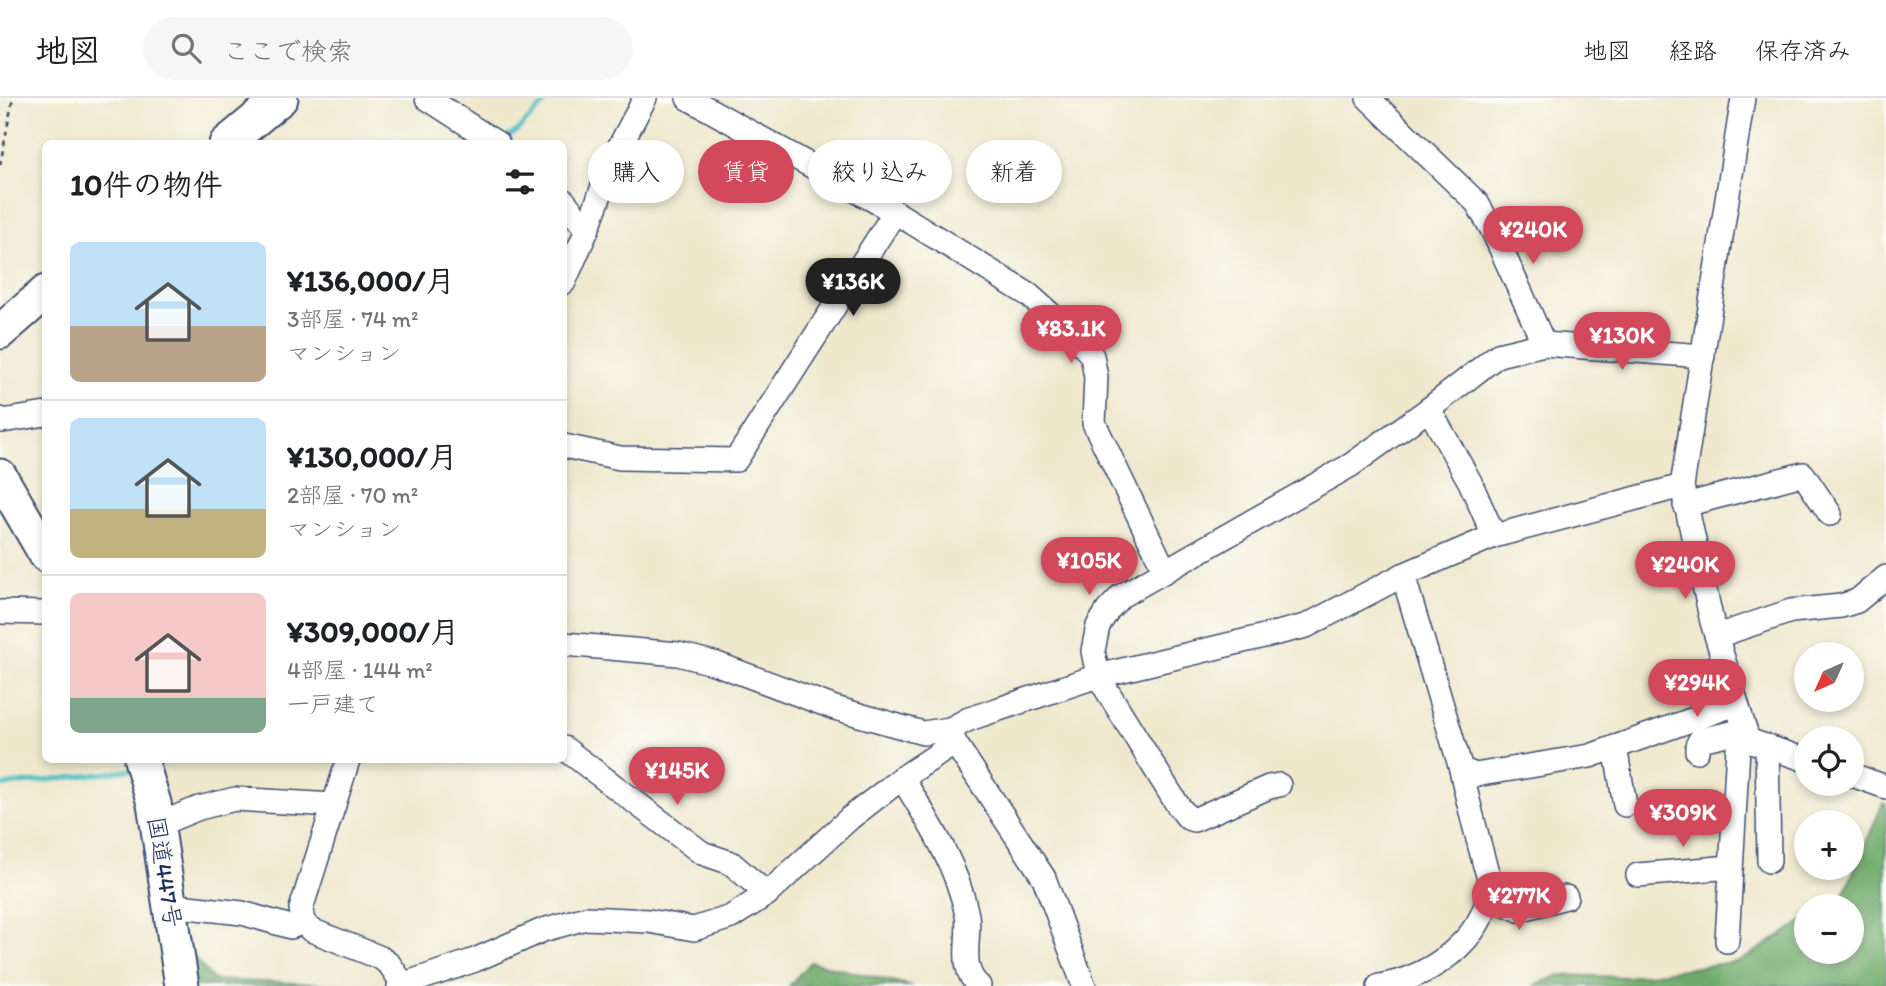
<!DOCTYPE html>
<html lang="ja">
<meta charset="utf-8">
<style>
:root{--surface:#fff;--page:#f6f6f6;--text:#202124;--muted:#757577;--line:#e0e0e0;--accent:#d1495b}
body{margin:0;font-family:Itim,"Klee One",sans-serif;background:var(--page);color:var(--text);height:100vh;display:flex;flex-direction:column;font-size:26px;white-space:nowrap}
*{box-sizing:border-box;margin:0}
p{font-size:23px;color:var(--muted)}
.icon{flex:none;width:38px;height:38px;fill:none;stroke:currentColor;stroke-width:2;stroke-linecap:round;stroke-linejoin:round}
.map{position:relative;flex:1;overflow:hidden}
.sheet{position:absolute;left:42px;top:42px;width:525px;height:623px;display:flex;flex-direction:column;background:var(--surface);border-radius:10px;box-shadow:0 4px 10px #0003}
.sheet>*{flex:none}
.banner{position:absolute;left:588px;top:42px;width:665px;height:63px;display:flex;gap:14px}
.needle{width:46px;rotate:225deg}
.fabs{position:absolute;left:1794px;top:544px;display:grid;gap:14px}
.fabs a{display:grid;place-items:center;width:70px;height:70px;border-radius:50%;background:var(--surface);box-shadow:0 4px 10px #0003;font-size:35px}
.price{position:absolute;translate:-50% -60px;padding:0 16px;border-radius:24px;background:var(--accent);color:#fff;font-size:23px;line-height:46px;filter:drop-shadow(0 2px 4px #0008)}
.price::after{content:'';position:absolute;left:50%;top:42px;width:21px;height:16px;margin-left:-10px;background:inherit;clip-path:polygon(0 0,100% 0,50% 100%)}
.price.current{background:#222;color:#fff}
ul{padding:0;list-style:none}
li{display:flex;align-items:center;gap:21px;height:175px;padding:0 28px}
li+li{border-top:2px solid var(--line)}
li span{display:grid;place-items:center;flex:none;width:196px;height:140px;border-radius:10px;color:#555}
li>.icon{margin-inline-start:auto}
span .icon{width:84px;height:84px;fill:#fffc;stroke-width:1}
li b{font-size:30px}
h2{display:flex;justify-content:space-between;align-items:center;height:84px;padding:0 28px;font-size:30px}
.chip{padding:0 24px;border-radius:32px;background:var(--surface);box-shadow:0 4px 10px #0003;font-size:24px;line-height:63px}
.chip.current{background:var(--accent);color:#fff}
header{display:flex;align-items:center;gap:42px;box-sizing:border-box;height:98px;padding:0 35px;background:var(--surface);border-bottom:2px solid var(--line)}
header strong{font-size:33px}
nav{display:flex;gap:38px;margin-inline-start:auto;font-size:24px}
.search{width:490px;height:63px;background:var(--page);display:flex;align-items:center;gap:18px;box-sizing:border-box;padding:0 24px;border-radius:38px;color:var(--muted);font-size:26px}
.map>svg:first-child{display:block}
</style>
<header>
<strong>地図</strong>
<div class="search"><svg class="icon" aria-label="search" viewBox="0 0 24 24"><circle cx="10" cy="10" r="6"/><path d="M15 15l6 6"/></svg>ここで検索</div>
<nav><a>地図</a><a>経路</a><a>保存済み</a></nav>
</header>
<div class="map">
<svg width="1886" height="888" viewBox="0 0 1886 888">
<rect width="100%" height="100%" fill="#fdfcf7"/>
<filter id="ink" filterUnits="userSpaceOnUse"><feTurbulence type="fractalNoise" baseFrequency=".0143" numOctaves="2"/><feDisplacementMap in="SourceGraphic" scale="14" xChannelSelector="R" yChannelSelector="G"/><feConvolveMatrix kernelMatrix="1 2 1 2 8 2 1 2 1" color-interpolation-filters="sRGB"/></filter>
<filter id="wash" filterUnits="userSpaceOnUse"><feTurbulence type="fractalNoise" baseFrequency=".00686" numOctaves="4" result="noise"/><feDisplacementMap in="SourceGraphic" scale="28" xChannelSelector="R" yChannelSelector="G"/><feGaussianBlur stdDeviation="1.57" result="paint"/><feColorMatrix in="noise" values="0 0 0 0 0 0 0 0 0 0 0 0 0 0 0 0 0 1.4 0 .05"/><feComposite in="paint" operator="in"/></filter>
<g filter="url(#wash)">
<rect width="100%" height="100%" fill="#efe8cd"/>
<!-- forest -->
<g fill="#6faa6b" stroke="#456c64" stroke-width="2">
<path d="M1883,705L1886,706V888H1533L1560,877L1627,879L1741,863L1806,821V854H1852V808H1825L1844,796Z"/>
<path d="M177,839L213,882L379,888H165Z"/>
<path d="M810,864L913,888H789Z"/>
</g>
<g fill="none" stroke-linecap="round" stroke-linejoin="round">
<!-- stream -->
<g stroke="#53c1c7" stroke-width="4.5">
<path d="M502,42L516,34L550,0"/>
<path d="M157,666L173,662"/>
<path d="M0,688L131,672"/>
</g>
</g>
</g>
<g filter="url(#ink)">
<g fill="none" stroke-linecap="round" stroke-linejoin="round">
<!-- minor casing -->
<g stroke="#3b4b6f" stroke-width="26">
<g id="minor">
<path d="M427,0L498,46"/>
<path d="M1743,0L1682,388L1712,524L1748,642L1806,662"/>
<path d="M564,103L587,132"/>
<path d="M895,114L1029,197L1076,239L1092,258L1096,279L1094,325L1165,473"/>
<path d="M564,184L587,132L613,61L645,0"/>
<path d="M1544,246L1703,258"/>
<path d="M1429,311L1470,384L1494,438"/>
<path d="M0,321L2,323L46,316"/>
<path d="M564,348L620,360L736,362L895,114L688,0"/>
<path d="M1685,407L1803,376L1830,416"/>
<path d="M1403,477L1461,671L1475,677L1590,658L1736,606"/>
<path d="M0,514L46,515"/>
<path d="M1717,538L1791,513L1841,508L1857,503L1886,479"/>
<path d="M564,546L678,556L717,566L835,610L923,635L950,631L969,621L1098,578L1306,528L1403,477L1494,438L1682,388"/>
<path d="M950,631L955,645L1044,780L1084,888"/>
<path d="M1767,648L1769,763"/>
<path d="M1615,649L1625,707"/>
<path d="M564,650L702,755L731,765L767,796"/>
<path d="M1697,653V648L1700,642L1745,632"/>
<path d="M348,662L301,811L303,824L311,832L381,860L390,867L403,886"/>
<path d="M1852,677L1886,689"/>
<path d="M902,680C928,722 957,767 967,817C971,841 958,870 979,888"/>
<path d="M1279,687L1269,689L1194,722L1188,720L1177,706L1098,578L1093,553L1098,528L1108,512L1121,498L1351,367L1429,311L1498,257L1544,246L1493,133L1477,105L1368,0"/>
<path d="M157,727L199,710L235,701L334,707"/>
<path d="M1638,777L1731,769"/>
<path d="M1491,789L1506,806L1519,812L1566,799"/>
<path d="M170,807L242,815L291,829L303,824"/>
<path d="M1727,843L1738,650L1745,632"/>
<path d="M399,888L475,862L543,832L586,820L649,823L694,831L731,819L767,796L850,720L902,680L955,645"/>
<path d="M1379,888C1428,880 1482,844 1490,791C1491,782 1485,769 1483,760C1475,730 1467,701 1461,671"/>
</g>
</g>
<!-- highway casing -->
<g stroke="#3b4b6f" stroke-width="37">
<g id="highway">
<path d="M226,46L281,0"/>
<path d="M0,234L46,194"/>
<path d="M0,378L46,457"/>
<path d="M141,662L154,705L182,888"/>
</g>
</g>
<!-- path -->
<path stroke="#3b4b6f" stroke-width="2.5" stroke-dasharray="5 5" stroke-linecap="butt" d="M0,67L13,0"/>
<!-- minor -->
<use href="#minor" stroke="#fff" stroke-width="23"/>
<!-- highway -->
<use href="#highway" stroke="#fff" stroke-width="33"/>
</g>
</g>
<g text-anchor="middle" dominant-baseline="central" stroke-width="5" stroke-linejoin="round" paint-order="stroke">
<!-- street labels -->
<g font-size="24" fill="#1b2f5e" stroke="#fdfcf7">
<text transform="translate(165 774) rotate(81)">国道447号</text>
</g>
</g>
</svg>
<div class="fabs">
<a><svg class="needle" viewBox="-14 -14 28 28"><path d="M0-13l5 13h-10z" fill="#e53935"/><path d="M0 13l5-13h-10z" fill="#757577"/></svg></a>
<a><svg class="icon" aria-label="locate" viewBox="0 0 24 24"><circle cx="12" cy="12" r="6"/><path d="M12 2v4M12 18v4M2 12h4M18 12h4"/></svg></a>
<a>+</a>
<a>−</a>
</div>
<b class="price" style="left:1533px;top:168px">¥240K</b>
<b class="price current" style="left:853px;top:220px">¥136K</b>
<b class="price" style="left:1071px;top:267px">¥83.1K</b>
<b class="price" style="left:1622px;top:274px">¥130K</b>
<b class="price" style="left:1089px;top:499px">¥105K</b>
<b class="price" style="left:1685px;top:503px">¥240K</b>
<b class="price" style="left:1697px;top:621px">¥294K</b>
<b class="price" style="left:677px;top:709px">¥145K</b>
<b class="price" style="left:1683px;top:751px">¥309K</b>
<b class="price" style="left:1519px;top:834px">¥277K</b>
<div class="banner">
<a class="chip">購入</a>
<a class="chip current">賃貸</a>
<a class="chip">絞り込み</a>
<a class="chip">新着</a>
</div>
<section class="sheet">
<h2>10件の物件<svg class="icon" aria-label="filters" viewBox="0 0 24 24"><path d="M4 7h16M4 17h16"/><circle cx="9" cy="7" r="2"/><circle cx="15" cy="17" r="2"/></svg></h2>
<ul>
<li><span style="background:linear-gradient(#bfe0f5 60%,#b9a48a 0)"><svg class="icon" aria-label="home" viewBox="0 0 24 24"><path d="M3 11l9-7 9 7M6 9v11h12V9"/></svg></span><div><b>¥136,000/月</b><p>3部屋 · 74 m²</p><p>マンション</p></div></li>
<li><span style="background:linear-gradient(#bfe0f5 65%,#c2b280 0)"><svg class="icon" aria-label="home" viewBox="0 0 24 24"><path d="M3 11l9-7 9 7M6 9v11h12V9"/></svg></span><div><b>¥130,000/月</b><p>2部屋 · 70 m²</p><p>マンション</p></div></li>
<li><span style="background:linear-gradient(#f6c9c9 75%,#7fa58c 0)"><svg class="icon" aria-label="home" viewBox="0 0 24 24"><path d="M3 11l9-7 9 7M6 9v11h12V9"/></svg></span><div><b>¥309,000/月</b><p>4部屋 · 144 m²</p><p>一戸建て</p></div></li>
</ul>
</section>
</div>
